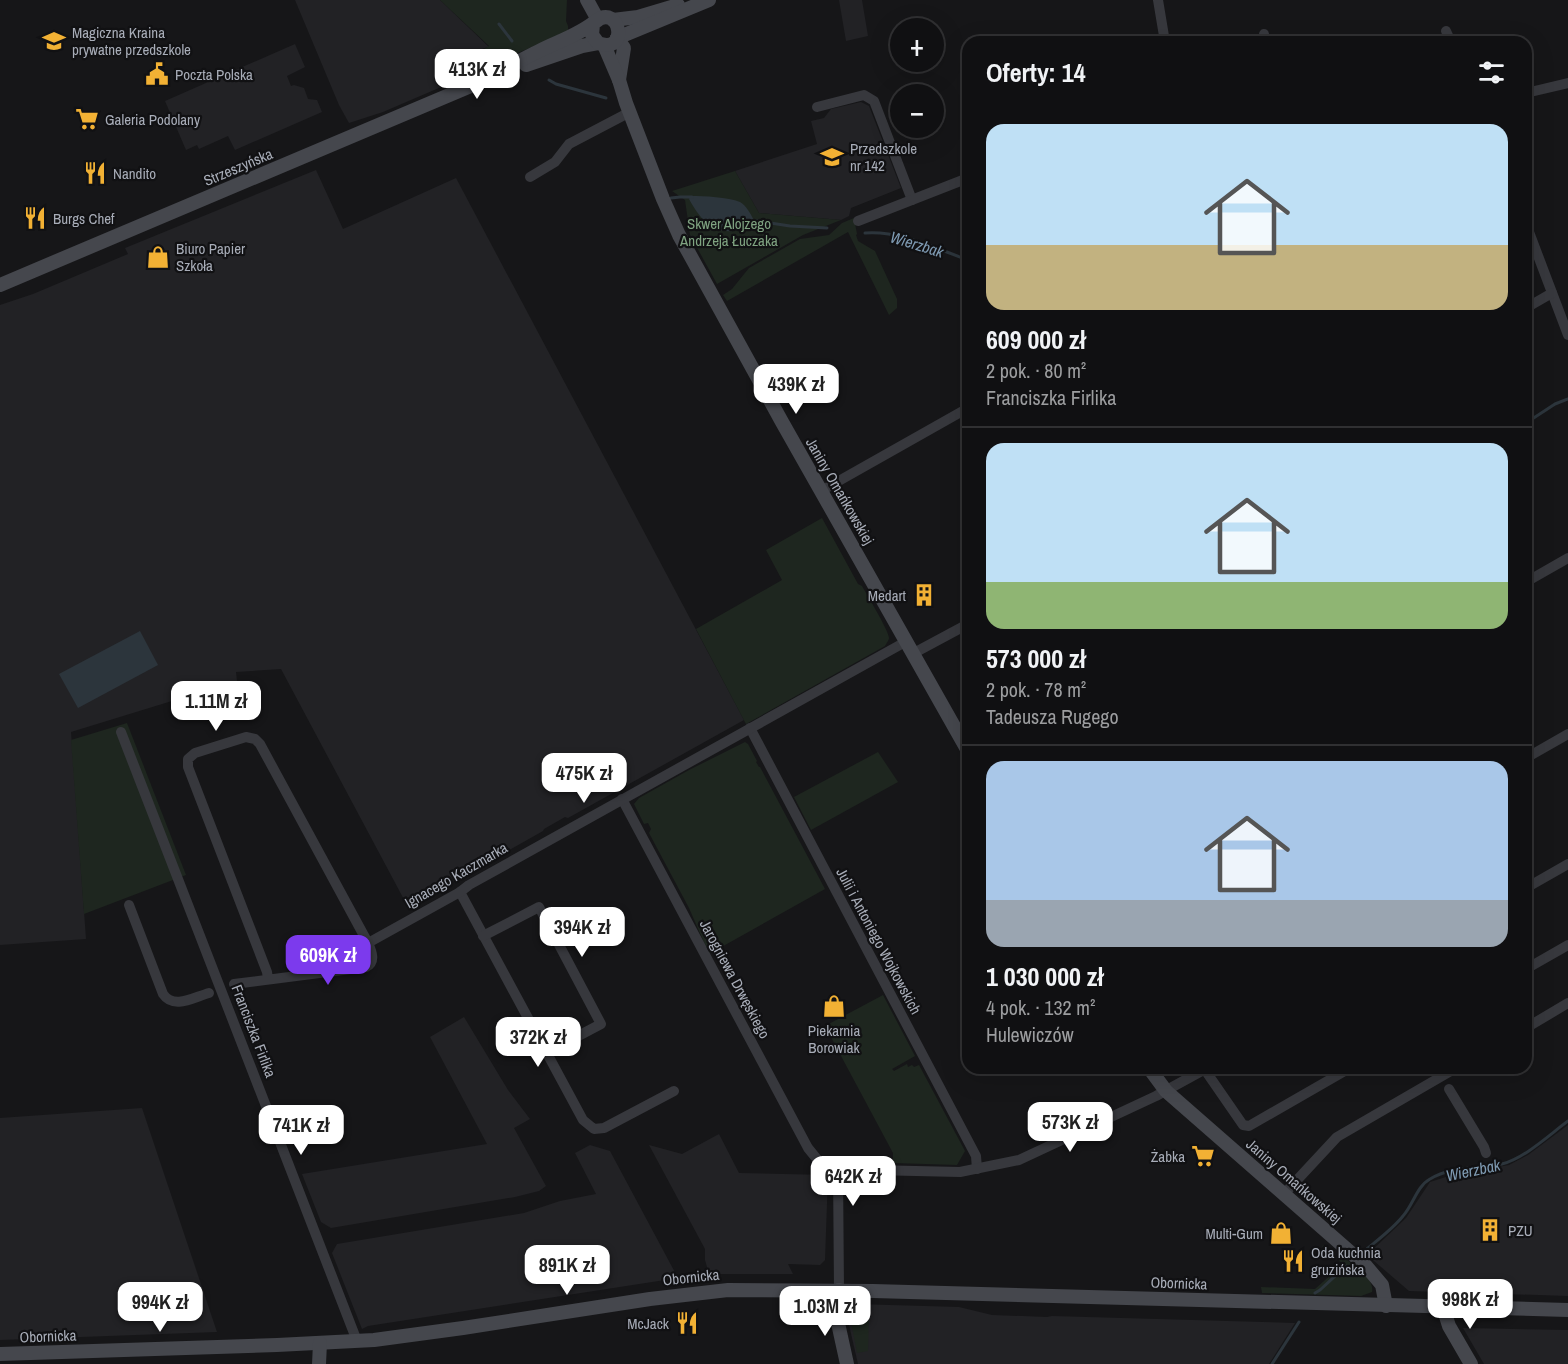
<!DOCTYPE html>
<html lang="pl">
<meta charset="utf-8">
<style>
:root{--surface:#101012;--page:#1e1e20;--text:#f1f3f6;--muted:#9c9d9f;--line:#303032;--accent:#7c3aed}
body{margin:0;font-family:"Archivo Narrow",sans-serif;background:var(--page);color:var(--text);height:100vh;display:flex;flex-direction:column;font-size:22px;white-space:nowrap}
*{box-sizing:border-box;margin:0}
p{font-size:20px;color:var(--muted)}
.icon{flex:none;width:33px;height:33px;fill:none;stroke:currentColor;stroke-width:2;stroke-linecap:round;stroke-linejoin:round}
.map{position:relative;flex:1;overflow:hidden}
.panel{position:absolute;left:962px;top:36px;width:570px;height:1038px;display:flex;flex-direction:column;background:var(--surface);border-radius:18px;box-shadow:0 6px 24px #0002,0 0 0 2px var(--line)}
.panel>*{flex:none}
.fabs{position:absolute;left:890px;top:18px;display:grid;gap:12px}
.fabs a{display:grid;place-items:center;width:54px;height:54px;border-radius:50%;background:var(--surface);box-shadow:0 6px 24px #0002,0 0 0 2px var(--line);font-size:30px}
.price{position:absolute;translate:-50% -51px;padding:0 14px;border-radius:12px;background:#fff;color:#222;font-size:20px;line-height:39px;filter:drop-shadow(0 2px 3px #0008)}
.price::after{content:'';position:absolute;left:50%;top:36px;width:18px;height:14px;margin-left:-9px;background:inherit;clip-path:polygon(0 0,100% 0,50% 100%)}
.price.current{background:var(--accent);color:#fff}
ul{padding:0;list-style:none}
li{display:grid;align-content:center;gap:12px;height:318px;padding:0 24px}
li+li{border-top:2px solid var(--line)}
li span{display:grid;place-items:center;height:186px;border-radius:18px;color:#555}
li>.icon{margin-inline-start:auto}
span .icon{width:108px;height:108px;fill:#fffc;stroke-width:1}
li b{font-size:26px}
h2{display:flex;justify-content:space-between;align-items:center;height:72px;padding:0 24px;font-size:26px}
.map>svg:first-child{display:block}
</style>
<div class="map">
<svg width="1568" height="1364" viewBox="0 0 1568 1364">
<rect width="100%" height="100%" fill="#161618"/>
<!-- built -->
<g fill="#222225">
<path d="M295,0H440L489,47L482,49L490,66L383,112L349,123L339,105Z"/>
<path d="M839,0H862L868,36L846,41Z"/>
<path d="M295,44L305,67L287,76L291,86L294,85L304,88L308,99L317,100L322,112L235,150L228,136L199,149L197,145L186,150L165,101Z"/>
<path d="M861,102L869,106L901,188L851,208L849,216L841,220L759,213L735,171L817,144L811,121L824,118L831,109Z"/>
<path d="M316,170L343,229L456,178L744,720L568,818L565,817L544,829L543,831L408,907L281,669L236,672L237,681L71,732L86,939L0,945V305L33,294L128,254L125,248Z"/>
<path d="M464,1017L508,1090L530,1119L514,1128L546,1186L539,1191L515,1197L331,1228L321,1222L302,1174L487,1144L430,1037Z"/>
<path d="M142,1108L217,1332L0,1340V1118Z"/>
<path d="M1568,1125V1296L1409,1291L1367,1255L1406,1218L1430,1182L1452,1175L1509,1165L1528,1155Z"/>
<path d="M719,1134L739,1173L828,1175L825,1260L820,1265L788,1264L793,1274H709L705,1260V1249L649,1145L682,1154Z"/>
<path d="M590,1145L610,1151L678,1278L368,1326L362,1329L332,1253L337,1244L524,1213L560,1201L596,1194L575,1153Z"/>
<path d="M856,1304L959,1307L992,1315L1047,1317L1052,1316L1295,1323L1269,1364H858L846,1312Z"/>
<path d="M1463,1328L1568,1330V1364H1484Z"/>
</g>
<!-- green -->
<g fill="#1e261f">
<path d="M440,0H567L566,21L568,26V32L489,65L482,50L489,46Z"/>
<path d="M735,171L759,213L841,220L803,235L717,284L690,235L685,200L672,191Z"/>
<path d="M854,218L857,234L856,235L858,241L875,251L897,299V308L889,315L848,232L727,301L723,295L732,289L749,268L800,239L829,235L842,223Z"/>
<path d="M822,518L858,584L862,586C867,595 889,631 889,638C889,640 886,644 885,646L746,724L696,629L782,580L766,550Z"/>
<path d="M127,723L186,875L84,914L71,740Z"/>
<path d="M745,742L748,744L757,761L756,762L759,767H760L825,889L709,954L689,908L649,833L651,829L648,823L644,824L634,804L639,798L689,770Z"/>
<path d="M878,752L898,782L811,830L794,797Z"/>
<path d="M883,995L915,1056L892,1069L894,1071L907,1064L908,1067L912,1065L914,1067L919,1065L965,1151L957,1165L893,1163V1153L825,1026Z"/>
<path d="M1324,1245C1328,1249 1333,1255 1338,1257C1341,1258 1345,1258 1347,1260C1356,1266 1375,1280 1372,1292L1361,1296L1262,1293L1261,1287L1315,1289L1343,1264L1322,1246Z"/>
<path d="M869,1310L868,1351L857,1353L850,1316L855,1311Z"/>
</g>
<!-- water -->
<g fill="#2c353c">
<path d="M691,196C704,196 728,197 740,202C746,205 752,216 754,221C749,228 741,231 733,231C711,233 699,217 689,199Z"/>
<path d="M140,631L158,665L78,708L59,674Z"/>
</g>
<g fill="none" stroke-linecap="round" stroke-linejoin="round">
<!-- stream -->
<g stroke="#2c353c" stroke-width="3">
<path d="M499,24L512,41"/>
<path d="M549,80L556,84L606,98"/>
<path d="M671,198L680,197H692"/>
<path d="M751,220L790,226L827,228"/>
<path d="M865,233C899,230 937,249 968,260"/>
<path d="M1526,423L1555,404L1568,399"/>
<path d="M1362,1253C1376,1241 1392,1230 1403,1216C1413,1205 1417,1186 1430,1179C1451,1166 1479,1169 1502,1164C1525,1158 1549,1135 1568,1121"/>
<path d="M1315,1293L1320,1290L1346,1266"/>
<path d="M1272,1364L1299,1322"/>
</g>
<!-- street -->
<g stroke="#37383d" stroke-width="10">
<path d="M1158,0L1165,42"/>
<path d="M1446,31L1451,42"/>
<path d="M1264,34L1265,42"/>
<path d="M1526,93L1568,83"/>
<path d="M817,107L864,95L874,101L912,200"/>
<path d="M530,177L555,162L569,144L630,112"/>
<path d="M858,221L968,178"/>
<path d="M1526,224L1568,335"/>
<path d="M1526,308L1552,293"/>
<path d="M821,491L968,408"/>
<path d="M1526,582L1568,558"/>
<path d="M914,653L968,624"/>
<path d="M750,728L976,1156L977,1169"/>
<path d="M121,732L357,1341"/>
<path d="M1526,758L1568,734"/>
<path d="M622,799L808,1148L821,1164L827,1169L960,1172L1019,1160L1156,1096L1207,1068"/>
<path d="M1526,888L1568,864"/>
<path d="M460,892L583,1120L594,1129L604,1128L674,1091"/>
<path d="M129,905L163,994C174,1010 194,997 209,993"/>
<path d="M483,936L539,907L601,1024L546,1053"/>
<path d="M368,943L460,892L469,885L907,641"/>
<path d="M1526,969L1568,945"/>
<path d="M234,984L366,967C376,962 372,952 368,943L260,744L255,739L246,737L195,753L188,759V767L267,972L268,979"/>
<path d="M1526,1028L1568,1003"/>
<path d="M1205,1070L1243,1125L1249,1126L1350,1068"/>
<path d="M1449,1089L1484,1147L1486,1153"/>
<path d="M838,1169L839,1290"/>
<path d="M1284,1194L1337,1137L1456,1068"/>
</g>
<!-- secondary -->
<g stroke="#45474d" stroke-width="14">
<path d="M587,0L598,20"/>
<path d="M613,20L638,17L678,5"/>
<path d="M617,38L709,0"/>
<path d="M617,38L624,48L619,80"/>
<path d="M604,45L619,80L626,103L663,199L679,235L782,422L968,751"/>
<path d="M526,65L582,46L598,43"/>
<path d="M0,285L473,85C495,75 516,62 539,51C559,41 579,35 596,21C620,3 630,55 598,43L592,35L593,24"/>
<path d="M1149,1068L1166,1091L1366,1266L1382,1285L1386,1306"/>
<path d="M839,1290L836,1314L847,1364"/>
<path d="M1443,1307L1449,1326L1471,1364"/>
<path d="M0,1354L277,1345L374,1340L463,1328L650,1299L728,1290L873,1291L1568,1310"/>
<path d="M319,1364L320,1343"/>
</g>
</g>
<!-- icons -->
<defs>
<g id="school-bare" transform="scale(1.8)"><path d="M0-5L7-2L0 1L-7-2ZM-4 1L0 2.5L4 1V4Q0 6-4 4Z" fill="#f2b134" stroke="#111113" stroke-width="2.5" paint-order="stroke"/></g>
<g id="civic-bare" transform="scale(1.8)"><path d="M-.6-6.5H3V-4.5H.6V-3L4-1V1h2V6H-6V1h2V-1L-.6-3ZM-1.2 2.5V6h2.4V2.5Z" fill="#f2b134" stroke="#111113" stroke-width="2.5" paint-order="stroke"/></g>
<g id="supermarket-bare" transform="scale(1.8)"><path d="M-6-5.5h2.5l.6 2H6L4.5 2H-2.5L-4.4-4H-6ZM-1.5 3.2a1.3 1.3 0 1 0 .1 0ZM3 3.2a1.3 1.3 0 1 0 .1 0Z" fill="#f2b134" stroke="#111113" stroke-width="2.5" paint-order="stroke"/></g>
<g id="restaurant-bare" transform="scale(1.8)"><path d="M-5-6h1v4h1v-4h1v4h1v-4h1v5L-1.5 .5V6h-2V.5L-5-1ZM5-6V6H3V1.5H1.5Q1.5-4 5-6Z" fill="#f2b134" stroke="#111113" stroke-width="2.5" paint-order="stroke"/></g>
<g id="shop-bare" transform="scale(1.8)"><path d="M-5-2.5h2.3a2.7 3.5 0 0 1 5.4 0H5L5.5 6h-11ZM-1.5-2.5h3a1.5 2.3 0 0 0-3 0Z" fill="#f2b134" stroke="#111113" stroke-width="2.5" paint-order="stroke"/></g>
<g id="building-bare" transform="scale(1.8)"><path d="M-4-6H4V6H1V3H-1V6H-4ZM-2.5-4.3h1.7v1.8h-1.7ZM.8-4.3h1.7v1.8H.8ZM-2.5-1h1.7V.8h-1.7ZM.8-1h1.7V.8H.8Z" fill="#f2b134" stroke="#111113" stroke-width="2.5" paint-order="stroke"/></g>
</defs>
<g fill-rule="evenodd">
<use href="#school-bare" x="54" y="41"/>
<use href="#civic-bare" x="157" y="74"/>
<use href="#supermarket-bare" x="87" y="119"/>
<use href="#school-bare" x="832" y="157"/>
<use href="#restaurant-bare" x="95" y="173"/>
<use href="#restaurant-bare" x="35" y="218"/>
<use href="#shop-bare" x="158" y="257"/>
<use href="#building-bare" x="924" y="595"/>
<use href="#shop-bare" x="834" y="1006"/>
<use href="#supermarket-bare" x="1203" y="1156"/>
<use href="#building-bare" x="1490" y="1230"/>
<use href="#shop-bare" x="1281" y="1233"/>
<use href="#restaurant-bare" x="1293" y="1261"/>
<use href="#restaurant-bare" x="687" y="1323"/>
</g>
<g text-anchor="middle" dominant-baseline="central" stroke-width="4.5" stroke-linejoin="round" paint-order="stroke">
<!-- poi labels -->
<g font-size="15" fill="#a8adb8" stroke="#111113" text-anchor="start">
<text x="72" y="32">Magiczna Kraina<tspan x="72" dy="17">prywatne przedszkole</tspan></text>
<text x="175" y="74">Poczta Polska</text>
<text x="105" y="119">Galeria Podolany</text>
<text x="850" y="148">Przedszkole<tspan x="850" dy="17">nr 142</tspan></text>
<text x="113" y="173">Nandito</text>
<text x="53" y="218">Burgs Chef</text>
<text x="176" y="248">Biuro Papier<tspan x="176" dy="17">Szkoła</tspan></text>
<text x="906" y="595" text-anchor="end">Medart</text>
<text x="834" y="1030" text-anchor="middle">Piekarnia<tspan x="834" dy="17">Borowiak</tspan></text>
<text x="1185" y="1156" text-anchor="end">Żabka</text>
<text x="1508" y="1230">PZU</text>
<text x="1263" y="1233" text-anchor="end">Multi-Gum</text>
<text x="1311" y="1252">Oda kuchnia<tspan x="1311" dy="17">gruzińska</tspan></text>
<text x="669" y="1323" text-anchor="end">McJack</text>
</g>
<!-- street labels -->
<g font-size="15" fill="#a8adb8" stroke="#111113">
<text transform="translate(238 167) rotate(-23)">Strzeszyńska</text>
<text transform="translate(840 491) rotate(60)">Janiny Omańkowskiej</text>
<text transform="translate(456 875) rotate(-30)">Ignacego Kaczmarka</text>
<text transform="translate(879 941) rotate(62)">Julii i Antoniego Wojkowskich</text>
<text transform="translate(735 979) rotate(62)">Jarogniewa Drwęskiego</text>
<text transform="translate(254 1031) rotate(69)">Franciszka Firlika</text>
<text transform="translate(1294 1181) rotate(41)">Janiny Omańkowskiej</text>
<text transform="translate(691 1277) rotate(-6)">Obornicka</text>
<text transform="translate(1179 1283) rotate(2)">Obornicka</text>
<text transform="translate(48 1336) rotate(-2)">Obornicka</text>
</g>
<!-- park labels -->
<g font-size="15" fill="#7fa381" stroke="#111113">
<text x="729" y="223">Skwer Alojzego<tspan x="729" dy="17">Andrzeja Łuczaka</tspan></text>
</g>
<!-- water labels -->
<g font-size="16" font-style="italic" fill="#7f9bb3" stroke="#111113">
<text transform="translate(917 244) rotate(17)">Wierzbak</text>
<text transform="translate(1473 1170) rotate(-12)">Wierzbak</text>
</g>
</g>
</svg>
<div class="fabs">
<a>+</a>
<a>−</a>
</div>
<b class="price" style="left:477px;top:100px">413K zł</b>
<b class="price" style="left:796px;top:415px">439K zł</b>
<b class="price" style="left:216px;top:732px">1.11M zł</b>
<b class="price" style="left:584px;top:804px">475K zł</b>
<b class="price" style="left:582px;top:958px">394K zł</b>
<b class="price current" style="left:328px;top:986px">609K zł</b>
<b class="price" style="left:538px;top:1068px">372K zł</b>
<b class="price" style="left:1070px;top:1153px">573K zł</b>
<b class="price" style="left:301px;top:1156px">741K zł</b>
<b class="price" style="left:853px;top:1207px">642K zł</b>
<b class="price" style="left:567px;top:1296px">891K zł</b>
<b class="price" style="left:1470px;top:1330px">998K zł</b>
<b class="price" style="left:160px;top:1333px">994K zł</b>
<b class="price" style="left:825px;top:1337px">1.03M zł</b>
<section class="panel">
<h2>Oferty: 14<svg class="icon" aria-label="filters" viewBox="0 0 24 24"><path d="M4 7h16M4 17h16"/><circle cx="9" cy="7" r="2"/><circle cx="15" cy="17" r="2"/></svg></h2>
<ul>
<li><span style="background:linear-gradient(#bfe0f5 65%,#c2b280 0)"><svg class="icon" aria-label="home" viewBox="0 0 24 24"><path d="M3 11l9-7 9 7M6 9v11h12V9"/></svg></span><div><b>609 000 zł</b><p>2 pok. · 80 m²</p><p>Franciszka Firlika</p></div></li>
<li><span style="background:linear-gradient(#bfe0f5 75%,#8fb573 0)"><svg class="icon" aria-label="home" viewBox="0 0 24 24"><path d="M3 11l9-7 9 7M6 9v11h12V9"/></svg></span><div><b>573 000 zł</b><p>2 pok. · 78 m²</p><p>Tadeusza Rugego</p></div></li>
<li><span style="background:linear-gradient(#a9c7e8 75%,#9aa5b1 0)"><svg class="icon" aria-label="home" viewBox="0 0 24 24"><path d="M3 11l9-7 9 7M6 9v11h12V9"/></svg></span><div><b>1 030 000 zł</b><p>4 pok. · 132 m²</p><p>Hulewiczów</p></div></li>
</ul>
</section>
</div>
